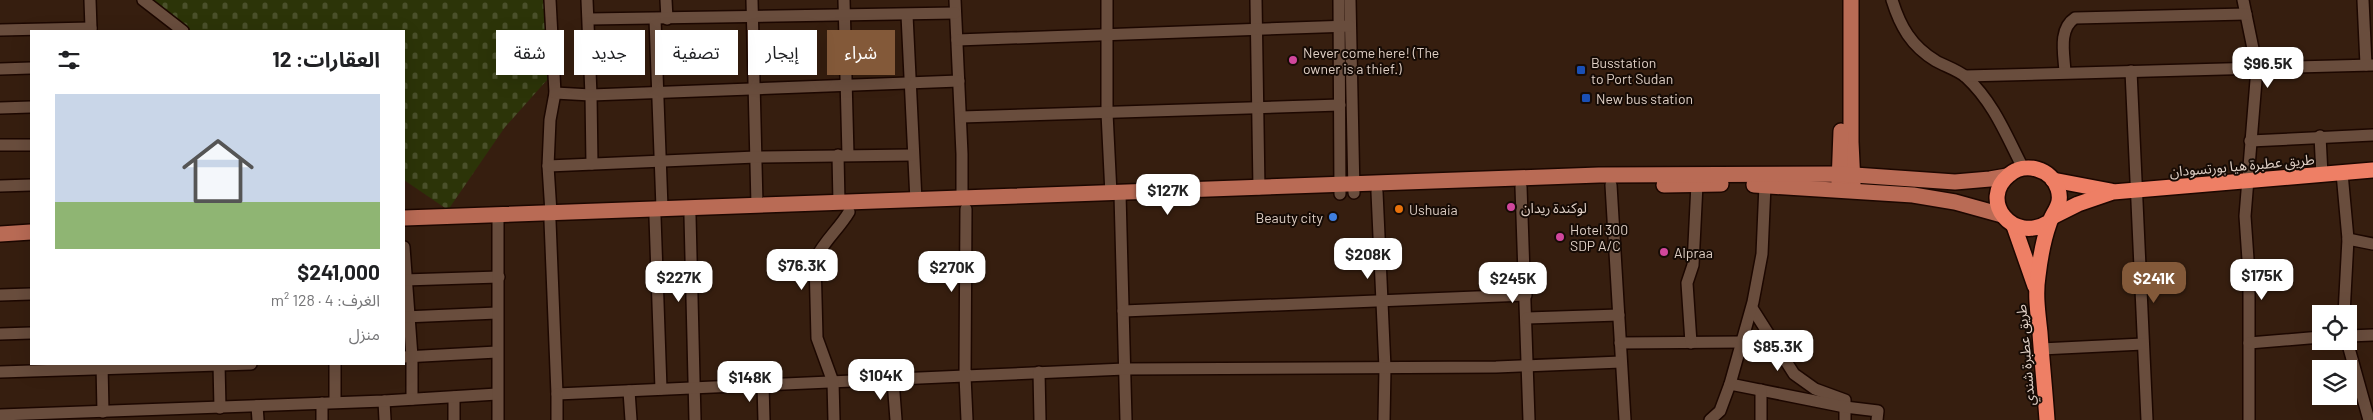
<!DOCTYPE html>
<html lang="ar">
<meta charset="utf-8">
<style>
:root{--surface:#fff;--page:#f6f6f6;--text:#202124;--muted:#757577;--accent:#835939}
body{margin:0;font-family:Barlow,"Noto Sans Arabic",sans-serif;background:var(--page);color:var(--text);direction:rtl;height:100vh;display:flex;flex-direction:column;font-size:19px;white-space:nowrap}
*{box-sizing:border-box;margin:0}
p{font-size:16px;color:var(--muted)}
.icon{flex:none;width:28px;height:28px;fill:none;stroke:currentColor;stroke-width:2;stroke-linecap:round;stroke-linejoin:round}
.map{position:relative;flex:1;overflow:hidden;direction:ltr}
.details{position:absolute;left:30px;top:30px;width:375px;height:335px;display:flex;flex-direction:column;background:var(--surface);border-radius:0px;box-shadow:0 5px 20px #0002;direction:rtl}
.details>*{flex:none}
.banner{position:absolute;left:420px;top:30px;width:475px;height:45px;direction:rtl;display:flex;gap:10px}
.fabs{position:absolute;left:2312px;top:305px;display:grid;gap:10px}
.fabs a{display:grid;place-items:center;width:45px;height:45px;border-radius:0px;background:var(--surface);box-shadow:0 5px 20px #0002;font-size:25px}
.price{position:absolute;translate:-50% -42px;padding:0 11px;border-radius:10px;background:#fff;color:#222;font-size:16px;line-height:32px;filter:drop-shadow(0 1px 2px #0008)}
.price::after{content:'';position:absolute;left:50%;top:30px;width:15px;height:11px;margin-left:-8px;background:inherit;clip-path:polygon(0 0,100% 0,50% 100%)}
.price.on{background:var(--accent);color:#fff}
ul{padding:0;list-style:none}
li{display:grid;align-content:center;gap:10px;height:265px;padding:0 25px}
li span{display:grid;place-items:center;height:155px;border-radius:0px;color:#555}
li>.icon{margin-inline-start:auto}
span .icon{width:90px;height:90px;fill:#fffc;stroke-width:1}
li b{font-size:21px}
h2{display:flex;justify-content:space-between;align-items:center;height:60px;padding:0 25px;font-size:21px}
.pill{padding:0 18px;border-radius:0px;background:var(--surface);box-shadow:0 5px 20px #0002;font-size:18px;line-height:45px}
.pill.on{background:var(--accent);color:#fff}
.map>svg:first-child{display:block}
</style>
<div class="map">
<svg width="2373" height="420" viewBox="0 0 2373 420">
<defs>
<pattern id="cemetery-stones" width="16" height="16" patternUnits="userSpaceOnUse" patternTransform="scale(1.25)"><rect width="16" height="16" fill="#2c3408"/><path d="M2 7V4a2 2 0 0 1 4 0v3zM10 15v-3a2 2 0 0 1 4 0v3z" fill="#4a502a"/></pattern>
</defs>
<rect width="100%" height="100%" fill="#361e0f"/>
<!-- cemetery -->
<path fill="url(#cemetery-stones)" d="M149,0H546L547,80L505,127L448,210L404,180V31H191Z"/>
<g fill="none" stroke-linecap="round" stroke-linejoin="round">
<!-- minor casing -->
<g stroke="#1c0700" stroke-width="14">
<g id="minor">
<path d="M90,0L91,28"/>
<path d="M143,0L183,31"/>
<path d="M550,0L555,93L550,120L548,166L551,213"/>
<path d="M587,0L591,95L592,164"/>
<path d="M666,0L667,19"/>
<path d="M752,0L757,205"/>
<path d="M844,0L848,155"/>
<path d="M955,0L962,154V199"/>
<path d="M1107,0V113L1111,194"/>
<path d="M1256,0L1259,189"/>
<path d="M1339,0L1340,194"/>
<path d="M1350,0L1354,193"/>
<path d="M1892,0C1900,26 1911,46 1936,61C1945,66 1958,70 1966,77C1994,103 2006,135 2023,168"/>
<path d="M2243,0L2257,68L2245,216L2249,274V420"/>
<path d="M2363,0L2366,65"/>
<path d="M907,15L916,201"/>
<path d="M589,19L955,13"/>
<path d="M655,19L662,208"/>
<path d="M0,30L91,28V31"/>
<path d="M957,40L1350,26"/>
<path d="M0,69L31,68"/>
<path d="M2131,71L2147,420"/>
<path d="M2065,72C2064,54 2058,29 2075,18L2246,14"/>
<path d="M1965,76L2373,65"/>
<path d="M555,93L591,95L959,81"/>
<path d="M0,108L31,107"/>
<path d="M961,117L1340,105"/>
<path d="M2320,136L2322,175"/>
<path d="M2250,141L2373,135"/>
<path d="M0,145H31"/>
<path d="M838,155L839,203"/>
<path d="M548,166L756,157L913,155"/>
<path d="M2342,173L2348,239L2344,314"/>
<path d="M1611,185L1625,420"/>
<path d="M0,186L31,185"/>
<path d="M1521,187L1529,420"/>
<path d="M1377,192L1385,368L1384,420"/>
<path d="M1120,194L1126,420"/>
<path d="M966,209L965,376L1125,369L1496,367L1621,362"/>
<path d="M690,216L695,420"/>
<path d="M655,217L661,389"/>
<path d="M550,221L557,394L965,376L967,420"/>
<path d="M2348,239L2373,244"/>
<path d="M404,247L412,357V399"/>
<path d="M404,280L499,277"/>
<path d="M0,295L31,294"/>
<path d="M1752,308L1794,374L1815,389L1845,400V420"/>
<path d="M1123,311L1526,295"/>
<path d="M404,317L497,313"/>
<path d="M1527,318L1619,315"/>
<path d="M0,334L31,333"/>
<path d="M2349,336L2373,335"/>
<path d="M2347,341L2369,420"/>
<path d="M1620,343L1743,342"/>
<path d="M1691,343L1687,283L1693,265L1697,184"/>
<path d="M2249,343L2321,337"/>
<path d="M2041,349L2143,344"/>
<path d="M404,357L497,352"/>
<path d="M102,364L103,412"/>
<path d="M219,364L220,408"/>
<path d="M335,364V402"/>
<path d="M0,372L251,364"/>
<path d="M1039,372L1040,420"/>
<path d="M893,380L896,420"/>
<path d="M1730,384L1845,407L1878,411L1877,420"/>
<path d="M763,385L764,420"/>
<path d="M629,391L631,420"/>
<path d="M557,394V420"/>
<path d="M454,397V420"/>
<path d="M384,401L385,420"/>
<path d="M322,403V420"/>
<path d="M257,406L258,420"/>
<path d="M0,415L384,401L497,394"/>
<path d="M498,420V222"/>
<path d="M834,420L833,382L817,338L815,260C823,242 839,229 849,212"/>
<path d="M1710,420L1720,411L1730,384L1753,302L1762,254L1765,185"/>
<path d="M1761,420V390"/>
</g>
</g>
<!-- major casing -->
<g stroke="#1c0700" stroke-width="18">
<g id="major">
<path d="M1851,0V142L1853,184"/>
<path d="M1839,183L1841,131"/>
<path d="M1664,185L1721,184"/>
<path d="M1754,185L1913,195L1955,202L2002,215"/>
<path d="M404,218L1599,175L1840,174L1955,182L1990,179L2007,176"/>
<path d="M0,234L31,232"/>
</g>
</g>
<!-- highway casing -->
<g stroke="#1c0700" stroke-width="18">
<g id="highway">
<path d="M2053,180L2111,191"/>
<path d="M2054,216L2078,204L2113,192L2373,170"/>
<path d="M2014,226L2035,286"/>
<path d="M2047,420C2045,391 2042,362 2040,333C2038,314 2035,295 2038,276C2040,259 2043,241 2049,224C2053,211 2063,205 2058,189C2052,169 2025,161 2009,175C1978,200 2013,245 2049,222"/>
</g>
</g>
<!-- minor -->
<use href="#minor" stroke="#694d3d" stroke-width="11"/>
<!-- major -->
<use href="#major" stroke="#b96b55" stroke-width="15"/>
<!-- highway -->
<use href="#highway" stroke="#ee7f65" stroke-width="15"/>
</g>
<!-- markers -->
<g fill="#d1479c" stroke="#160b05" stroke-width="2">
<circle cx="1293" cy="60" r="5"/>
<circle cx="1511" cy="207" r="5"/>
<circle cx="1560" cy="237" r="5"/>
<circle cx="1664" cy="252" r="5"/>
</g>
<g fill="#1a4fb4" stroke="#160b05" stroke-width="2">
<rect x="1576" y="65" width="10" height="10" rx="2.5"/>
<rect x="1581" y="93" width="10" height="10" rx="2.5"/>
</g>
<circle fill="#e8710a" stroke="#160b05" stroke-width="2" cx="1399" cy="209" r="5"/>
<circle fill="#3f7fe0" stroke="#160b05" stroke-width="2" cx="1333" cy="217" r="5"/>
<g text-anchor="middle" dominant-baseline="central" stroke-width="4" stroke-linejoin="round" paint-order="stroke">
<!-- poi labels -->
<g font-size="14" fill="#dfcfc5" stroke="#160b05" text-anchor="start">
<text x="1303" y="52">Never come here! (The<tspan x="1303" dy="16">owner is a thief.)</tspan></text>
<text x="1591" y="62">Busstation<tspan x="1591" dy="16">to Port Sudan</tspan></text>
<text x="1596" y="98">New bus station</text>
<text x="1521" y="207">لوكندة ريدان</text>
<text x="1409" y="209">Ushuaia</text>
<text x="1323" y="217" text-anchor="end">Beauty city</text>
<text x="1570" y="229">Hotel 300<tspan x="1570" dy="16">SDP A/C</tspan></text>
<text x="1674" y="252">Alpraa</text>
</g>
<!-- street labels -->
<g font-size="14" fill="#dfcfc5" stroke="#160b05">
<text transform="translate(2242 165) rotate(-5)">طريق عطبرة هيا بورتسودان</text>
<text transform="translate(2025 355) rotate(-95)">طريق عطبرة شندي</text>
</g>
</g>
</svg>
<div class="fabs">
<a><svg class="icon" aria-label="locate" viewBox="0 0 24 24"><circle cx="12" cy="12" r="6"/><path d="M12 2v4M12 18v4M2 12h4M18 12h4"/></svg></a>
<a><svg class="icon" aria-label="layers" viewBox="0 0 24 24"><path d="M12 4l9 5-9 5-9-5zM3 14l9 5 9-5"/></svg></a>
</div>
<b class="price" style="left:2268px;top:89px">$96.5K</b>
<b class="price" style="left:1168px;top:216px">$127K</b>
<b class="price" style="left:1368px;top:280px">$208K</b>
<b class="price" style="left:802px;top:291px">$76.3K</b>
<b class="price" style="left:952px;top:293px">$270K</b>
<b class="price" style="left:2262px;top:301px">$175K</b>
<b class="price" style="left:679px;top:303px">$227K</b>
<b class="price" style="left:1513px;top:304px">$245K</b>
<b class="price on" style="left:2154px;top:304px">$241K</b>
<b class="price" style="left:1778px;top:372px">$85.3K</b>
<b class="price" style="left:881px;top:401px">$104K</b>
<b class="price" style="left:750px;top:403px">$148K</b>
<div class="banner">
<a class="pill on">شراء</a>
<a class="pill">إيجار</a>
<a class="pill">تصفية</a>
<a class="pill">جديد</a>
<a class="pill">شقة</a>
</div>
<section class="details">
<h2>العقارات: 12<svg class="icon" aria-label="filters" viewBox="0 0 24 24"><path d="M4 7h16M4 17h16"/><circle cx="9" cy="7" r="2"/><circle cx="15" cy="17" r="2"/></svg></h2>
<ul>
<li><span style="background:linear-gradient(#c9d6e8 70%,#8fb573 0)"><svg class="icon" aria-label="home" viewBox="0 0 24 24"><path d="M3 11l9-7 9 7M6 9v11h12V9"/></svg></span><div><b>$241,000</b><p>الغرف: 4 · 128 m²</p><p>منزل</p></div></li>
</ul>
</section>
</div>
